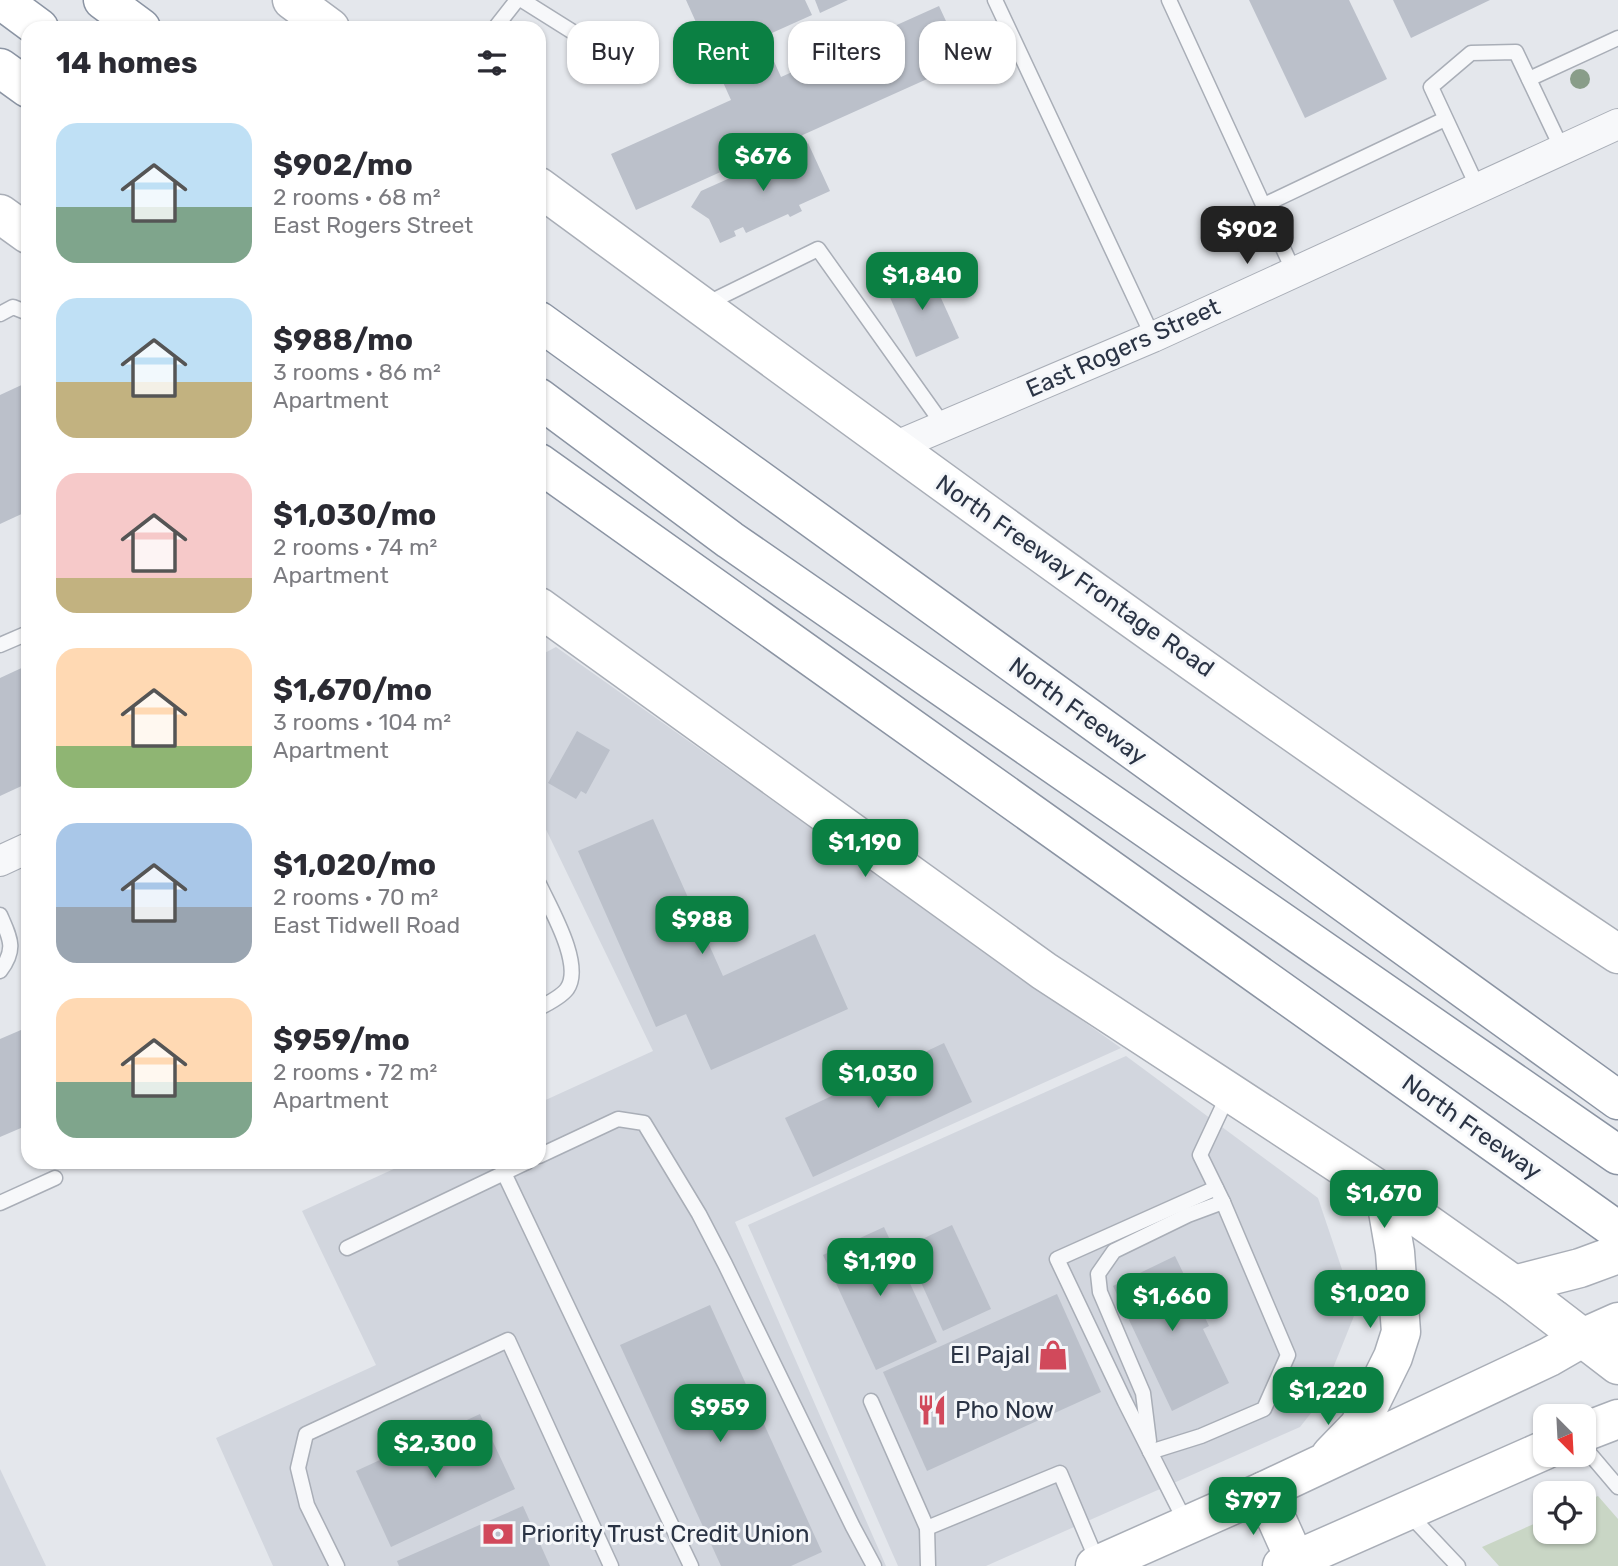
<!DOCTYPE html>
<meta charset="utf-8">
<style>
:root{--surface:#fff;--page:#f7f7f7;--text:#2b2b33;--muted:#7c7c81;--accent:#0b8043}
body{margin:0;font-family:Rubik,sans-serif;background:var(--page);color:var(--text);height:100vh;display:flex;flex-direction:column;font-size:26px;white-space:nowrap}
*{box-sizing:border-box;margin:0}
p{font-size:23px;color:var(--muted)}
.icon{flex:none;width:38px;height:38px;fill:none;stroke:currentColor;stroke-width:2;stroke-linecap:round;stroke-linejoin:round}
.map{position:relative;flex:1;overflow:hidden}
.details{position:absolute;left:21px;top:21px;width:525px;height:1148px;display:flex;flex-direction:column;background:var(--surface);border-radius:21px;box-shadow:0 2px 5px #0004}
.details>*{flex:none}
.banner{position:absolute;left:567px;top:21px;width:665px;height:63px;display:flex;gap:14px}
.needle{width:46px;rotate:156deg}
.tools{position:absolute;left:1533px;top:1404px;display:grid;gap:14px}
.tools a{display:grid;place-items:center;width:63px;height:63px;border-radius:14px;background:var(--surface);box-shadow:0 2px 5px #0004;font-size:35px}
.price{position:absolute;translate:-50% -60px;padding:0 16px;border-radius:14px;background:var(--accent);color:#fff;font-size:23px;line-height:46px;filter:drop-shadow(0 2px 4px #0008)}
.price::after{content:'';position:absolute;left:50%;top:42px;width:21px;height:16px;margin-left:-10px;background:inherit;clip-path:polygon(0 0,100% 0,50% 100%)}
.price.selected{background:#222;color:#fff}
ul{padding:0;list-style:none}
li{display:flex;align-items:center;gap:21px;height:175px;padding:0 35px}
li span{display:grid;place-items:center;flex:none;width:196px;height:140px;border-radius:21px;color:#555}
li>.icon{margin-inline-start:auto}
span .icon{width:84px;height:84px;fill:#fffc;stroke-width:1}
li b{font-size:30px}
h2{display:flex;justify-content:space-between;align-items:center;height:84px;padding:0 35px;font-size:30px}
.chip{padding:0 24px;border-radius:21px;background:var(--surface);box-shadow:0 2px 5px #0004;font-size:24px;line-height:63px}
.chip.selected{background:var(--accent);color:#fff}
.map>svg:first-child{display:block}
</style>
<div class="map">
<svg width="1618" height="1566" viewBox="0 0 1618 1566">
<rect width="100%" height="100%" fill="#e4e7ec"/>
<!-- built -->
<g fill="#d2d6de">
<path d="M556,647L1121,1048L735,1222L886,1566H273L216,1438L376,1365L302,1211L409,1162H539V1103L653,1051L539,815V656Z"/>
<path d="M1126,1056L1318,1198L1356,1311L1319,1403L1300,1427L986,1566H898L748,1225Z"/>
<path d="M0,1469L46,1566H0Z"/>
</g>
<!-- green -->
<path fill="#c9d6c5" d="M1598,1496L1618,1519V1566H1499L1482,1547L1545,1519V1531H1584V1502Z"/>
<!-- building -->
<g fill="#bbc0ca">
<path d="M686,0H805L812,15L763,37L781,77L939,6L965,62L636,210L611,154L731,100Z"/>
<path d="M815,0H848L820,13Z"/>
<path d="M1249,0H1349L1387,79L1305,118Z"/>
<path d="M1393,0H1490L1411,38Z"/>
<path d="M808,143L830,191L799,205L802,211L790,217L788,214L746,233L743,227L734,231L736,236L720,243L709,219L691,207L701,191Z"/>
<path d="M927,267L959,338L916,357L885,286Z"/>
<path d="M28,382V511L0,524V395Z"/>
<path d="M28,665V783L0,796V678Z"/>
<path d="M577,731L610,750L586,794L581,791L576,799L548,783Z"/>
<path d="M653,819L723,976L815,934L848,1009L711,1070L686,1014L656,1027L578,851Z"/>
<path d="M28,1027V1125L0,1137V1039Z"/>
<path d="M944,1043L972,1102L813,1177L785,1118Z"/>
<path d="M952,1225L991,1309L943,1331L905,1247Z"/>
<path d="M884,1227L937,1342L876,1370L823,1255Z"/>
<path d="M1175,1256L1209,1326L1203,1329L1229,1383L1172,1411L1113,1286Z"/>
<path d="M1057,1294L1101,1392L927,1471L883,1372Z"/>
<path d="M710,1305L822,1552L791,1566H721L620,1345Z"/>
<path d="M480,1414L515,1489L391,1547L356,1471Z"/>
<path d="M523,1506L550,1566H399L397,1561Z"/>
</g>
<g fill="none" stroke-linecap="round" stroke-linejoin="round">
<!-- service casing -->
<g stroke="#a9aeb7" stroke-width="17">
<g id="service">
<path d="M522,0L635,71"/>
<path d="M995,0L1153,337"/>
<path d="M1169,0L1294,272"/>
<path d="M495,28L517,0"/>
<path d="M1529,79L1618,38"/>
<path d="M1478,188L1431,87L1471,53L1516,52L1562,149"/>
<path d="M1264,205L1445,119"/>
<path d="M706,304L818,249L944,426"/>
<path d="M0,314L13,307L28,313"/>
<path d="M0,645L28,633"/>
<path d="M539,884C550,908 584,965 567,989C561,997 547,1004 539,1008"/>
<path d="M0,915C10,938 17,949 0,971"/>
<path d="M539,1156L618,1119L644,1123L699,1214L725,1264L853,1527L874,1566"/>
<path d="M527,1162L504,1173L691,1566"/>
<path d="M0,1203L55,1178"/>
<path d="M347,1248L504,1173"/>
<path d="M871,1401L927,1528L928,1566"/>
<path d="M1149,1441L1143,1393L1100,1292L1098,1274L1114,1251L1188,1215L1223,1202"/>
<path d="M1584,1447L1618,1487"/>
<path d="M1150,1452L1201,1436L1264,1409L1288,1355L1223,1202L1200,1155L1229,1093"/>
<path d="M1407,1512L1458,1566"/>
<path d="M1186,1523L1125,1402L1057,1259L1216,1188"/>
<path d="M927,1528L1060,1473L1098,1563"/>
<path d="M337,1566L307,1505L298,1468L306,1434L508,1340L611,1566"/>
</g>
</g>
<!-- minor casing -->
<g stroke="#a9aeb7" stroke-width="32">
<g id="minor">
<path d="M894,447L1153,337L1618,124"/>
<path d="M0,861L28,848"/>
</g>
</g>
<!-- secondary casing -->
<g stroke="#a9aeb7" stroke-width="41">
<g id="secondary">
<path d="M292,0L330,28"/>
<path d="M539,187C895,448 1250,710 1618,954"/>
<path d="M0,214L28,234"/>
<path d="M539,607L1044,971L1385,1194L1514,1285L1618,1365"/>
<path d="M1514,1285L1580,1268L1618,1254"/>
<path d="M1584,1432L1618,1419"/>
<path d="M1331,1455L1359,1426L1393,1357L1401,1332L1395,1252L1385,1194"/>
<path d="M1264,1491L1295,1560"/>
<path d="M1095,1566L1264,1491L1549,1357L1582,1338L1618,1322"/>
<path d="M1282,1566L1545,1450"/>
</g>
</g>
<!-- motorway casing -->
<g stroke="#8b94a3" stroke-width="41">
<g id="motorway">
<path d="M1,0L39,28"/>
<path d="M103,0L141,28"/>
<path d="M0,68L28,88"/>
<path d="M539,321L1618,1100"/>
<path d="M539,398L730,540L1618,1155"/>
<path d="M539,463L1618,1231"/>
</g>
</g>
<!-- service -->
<use href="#service" stroke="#f7f8fa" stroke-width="14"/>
<!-- minor -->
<use href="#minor" stroke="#f7f8fa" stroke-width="30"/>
<!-- secondary -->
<use href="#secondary" stroke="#fff" stroke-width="38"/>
<!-- motorway -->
<use href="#motorway" stroke="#fff" stroke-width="38"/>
</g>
<!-- trees -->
<circle fill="#899d89" cx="1580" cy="79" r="10"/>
<!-- icons -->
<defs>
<g id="shop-bare" transform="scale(2.415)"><path d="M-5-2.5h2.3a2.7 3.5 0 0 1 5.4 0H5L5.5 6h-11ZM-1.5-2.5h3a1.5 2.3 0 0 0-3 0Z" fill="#d1495b" stroke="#f4f6f9" stroke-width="2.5" paint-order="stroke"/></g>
<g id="restaurant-bare" transform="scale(2.415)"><path d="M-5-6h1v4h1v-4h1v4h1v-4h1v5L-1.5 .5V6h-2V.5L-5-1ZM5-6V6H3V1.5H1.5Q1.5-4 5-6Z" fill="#d1495b" stroke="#f4f6f9" stroke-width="2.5" paint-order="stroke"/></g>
<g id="bank-bare" transform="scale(2.415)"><path d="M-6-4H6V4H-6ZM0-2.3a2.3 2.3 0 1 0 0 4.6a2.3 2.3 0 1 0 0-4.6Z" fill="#d1495b" stroke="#f4f6f9" stroke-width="2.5" paint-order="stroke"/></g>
</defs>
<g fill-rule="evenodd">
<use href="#shop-bare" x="1053" y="1355"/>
<use href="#restaurant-bare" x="932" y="1410"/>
<use href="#bank-bare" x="498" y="1534"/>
</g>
<g text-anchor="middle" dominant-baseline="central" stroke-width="6" stroke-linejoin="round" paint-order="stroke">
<!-- street labels -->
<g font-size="24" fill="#2b3445" stroke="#f4f6f9">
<text transform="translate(1123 348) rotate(-24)">East Rogers Street</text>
<text transform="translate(1075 576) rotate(35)">North Freeway Frontage Road</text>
<text transform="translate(1078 711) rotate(36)">North Freeway</text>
<text transform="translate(1472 1127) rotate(35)">North Freeway</text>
</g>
<!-- poi labels -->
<g font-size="24" fill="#2b3445" stroke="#f4f6f9" text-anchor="start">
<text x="1030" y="1355" text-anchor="end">El Pajal</text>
<text x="955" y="1410">Pho Now</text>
<text x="521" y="1534">Priority Trust Credit Union</text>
</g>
</g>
</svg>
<div class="tools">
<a><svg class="needle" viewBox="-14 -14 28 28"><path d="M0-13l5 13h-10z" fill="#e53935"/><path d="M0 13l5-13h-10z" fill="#7c7c81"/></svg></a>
<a><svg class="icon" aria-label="locate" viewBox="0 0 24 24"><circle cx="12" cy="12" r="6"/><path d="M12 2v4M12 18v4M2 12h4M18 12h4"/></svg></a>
</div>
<b class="price" style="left:763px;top:193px">$676</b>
<b class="price selected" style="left:1247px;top:266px">$902</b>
<b class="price" style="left:922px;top:312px">$1,840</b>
<b class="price" style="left:865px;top:879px">$1,190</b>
<b class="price" style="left:702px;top:956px">$988</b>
<b class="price" style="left:878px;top:1110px">$1,030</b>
<b class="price" style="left:1384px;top:1230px">$1,670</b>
<b class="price" style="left:880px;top:1298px">$1,190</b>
<b class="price" style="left:1370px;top:1330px">$1,020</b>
<b class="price" style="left:1172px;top:1333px">$1,660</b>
<b class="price" style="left:1328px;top:1427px">$1,220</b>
<b class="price" style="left:720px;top:1444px">$959</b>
<b class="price" style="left:435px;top:1480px">$2,300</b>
<b class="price" style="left:1253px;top:1537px">$797</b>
<div class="banner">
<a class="chip">Buy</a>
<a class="chip selected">Rent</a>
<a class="chip">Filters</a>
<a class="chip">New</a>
</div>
<section class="details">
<h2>14 homes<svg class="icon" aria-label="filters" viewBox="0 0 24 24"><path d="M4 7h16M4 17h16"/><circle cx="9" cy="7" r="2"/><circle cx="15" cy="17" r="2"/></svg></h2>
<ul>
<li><span style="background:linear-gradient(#bfe0f5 60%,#7fa58c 0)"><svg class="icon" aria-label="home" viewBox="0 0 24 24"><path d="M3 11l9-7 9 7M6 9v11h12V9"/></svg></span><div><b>$902/mo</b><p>2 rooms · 68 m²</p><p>East Rogers Street</p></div></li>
<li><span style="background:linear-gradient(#bfe0f5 60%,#c2b280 0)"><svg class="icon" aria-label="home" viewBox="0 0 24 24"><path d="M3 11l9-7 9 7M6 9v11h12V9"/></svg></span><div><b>$988/mo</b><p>3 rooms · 86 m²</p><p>Apartment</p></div></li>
<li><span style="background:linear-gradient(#f6c9c9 75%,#c2b280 0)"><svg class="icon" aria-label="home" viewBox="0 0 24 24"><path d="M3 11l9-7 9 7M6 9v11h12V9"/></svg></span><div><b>$1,030/mo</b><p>2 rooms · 74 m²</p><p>Apartment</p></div></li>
<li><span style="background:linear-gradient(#ffd9b3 70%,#8fb573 0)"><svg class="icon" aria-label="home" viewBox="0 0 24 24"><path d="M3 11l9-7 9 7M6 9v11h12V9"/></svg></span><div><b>$1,670/mo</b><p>3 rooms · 104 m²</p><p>Apartment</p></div></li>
<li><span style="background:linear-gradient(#a9c7e8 60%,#9aa5b1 0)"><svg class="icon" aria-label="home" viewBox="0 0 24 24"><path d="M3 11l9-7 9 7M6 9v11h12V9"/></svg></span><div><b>$1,020/mo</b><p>2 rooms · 70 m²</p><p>East Tidwell Road</p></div></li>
<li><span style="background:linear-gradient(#ffd9b3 60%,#7fa58c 0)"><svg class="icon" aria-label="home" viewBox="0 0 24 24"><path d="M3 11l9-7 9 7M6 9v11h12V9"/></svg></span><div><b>$959/mo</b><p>2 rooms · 72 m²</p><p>Apartment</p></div></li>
</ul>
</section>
</div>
